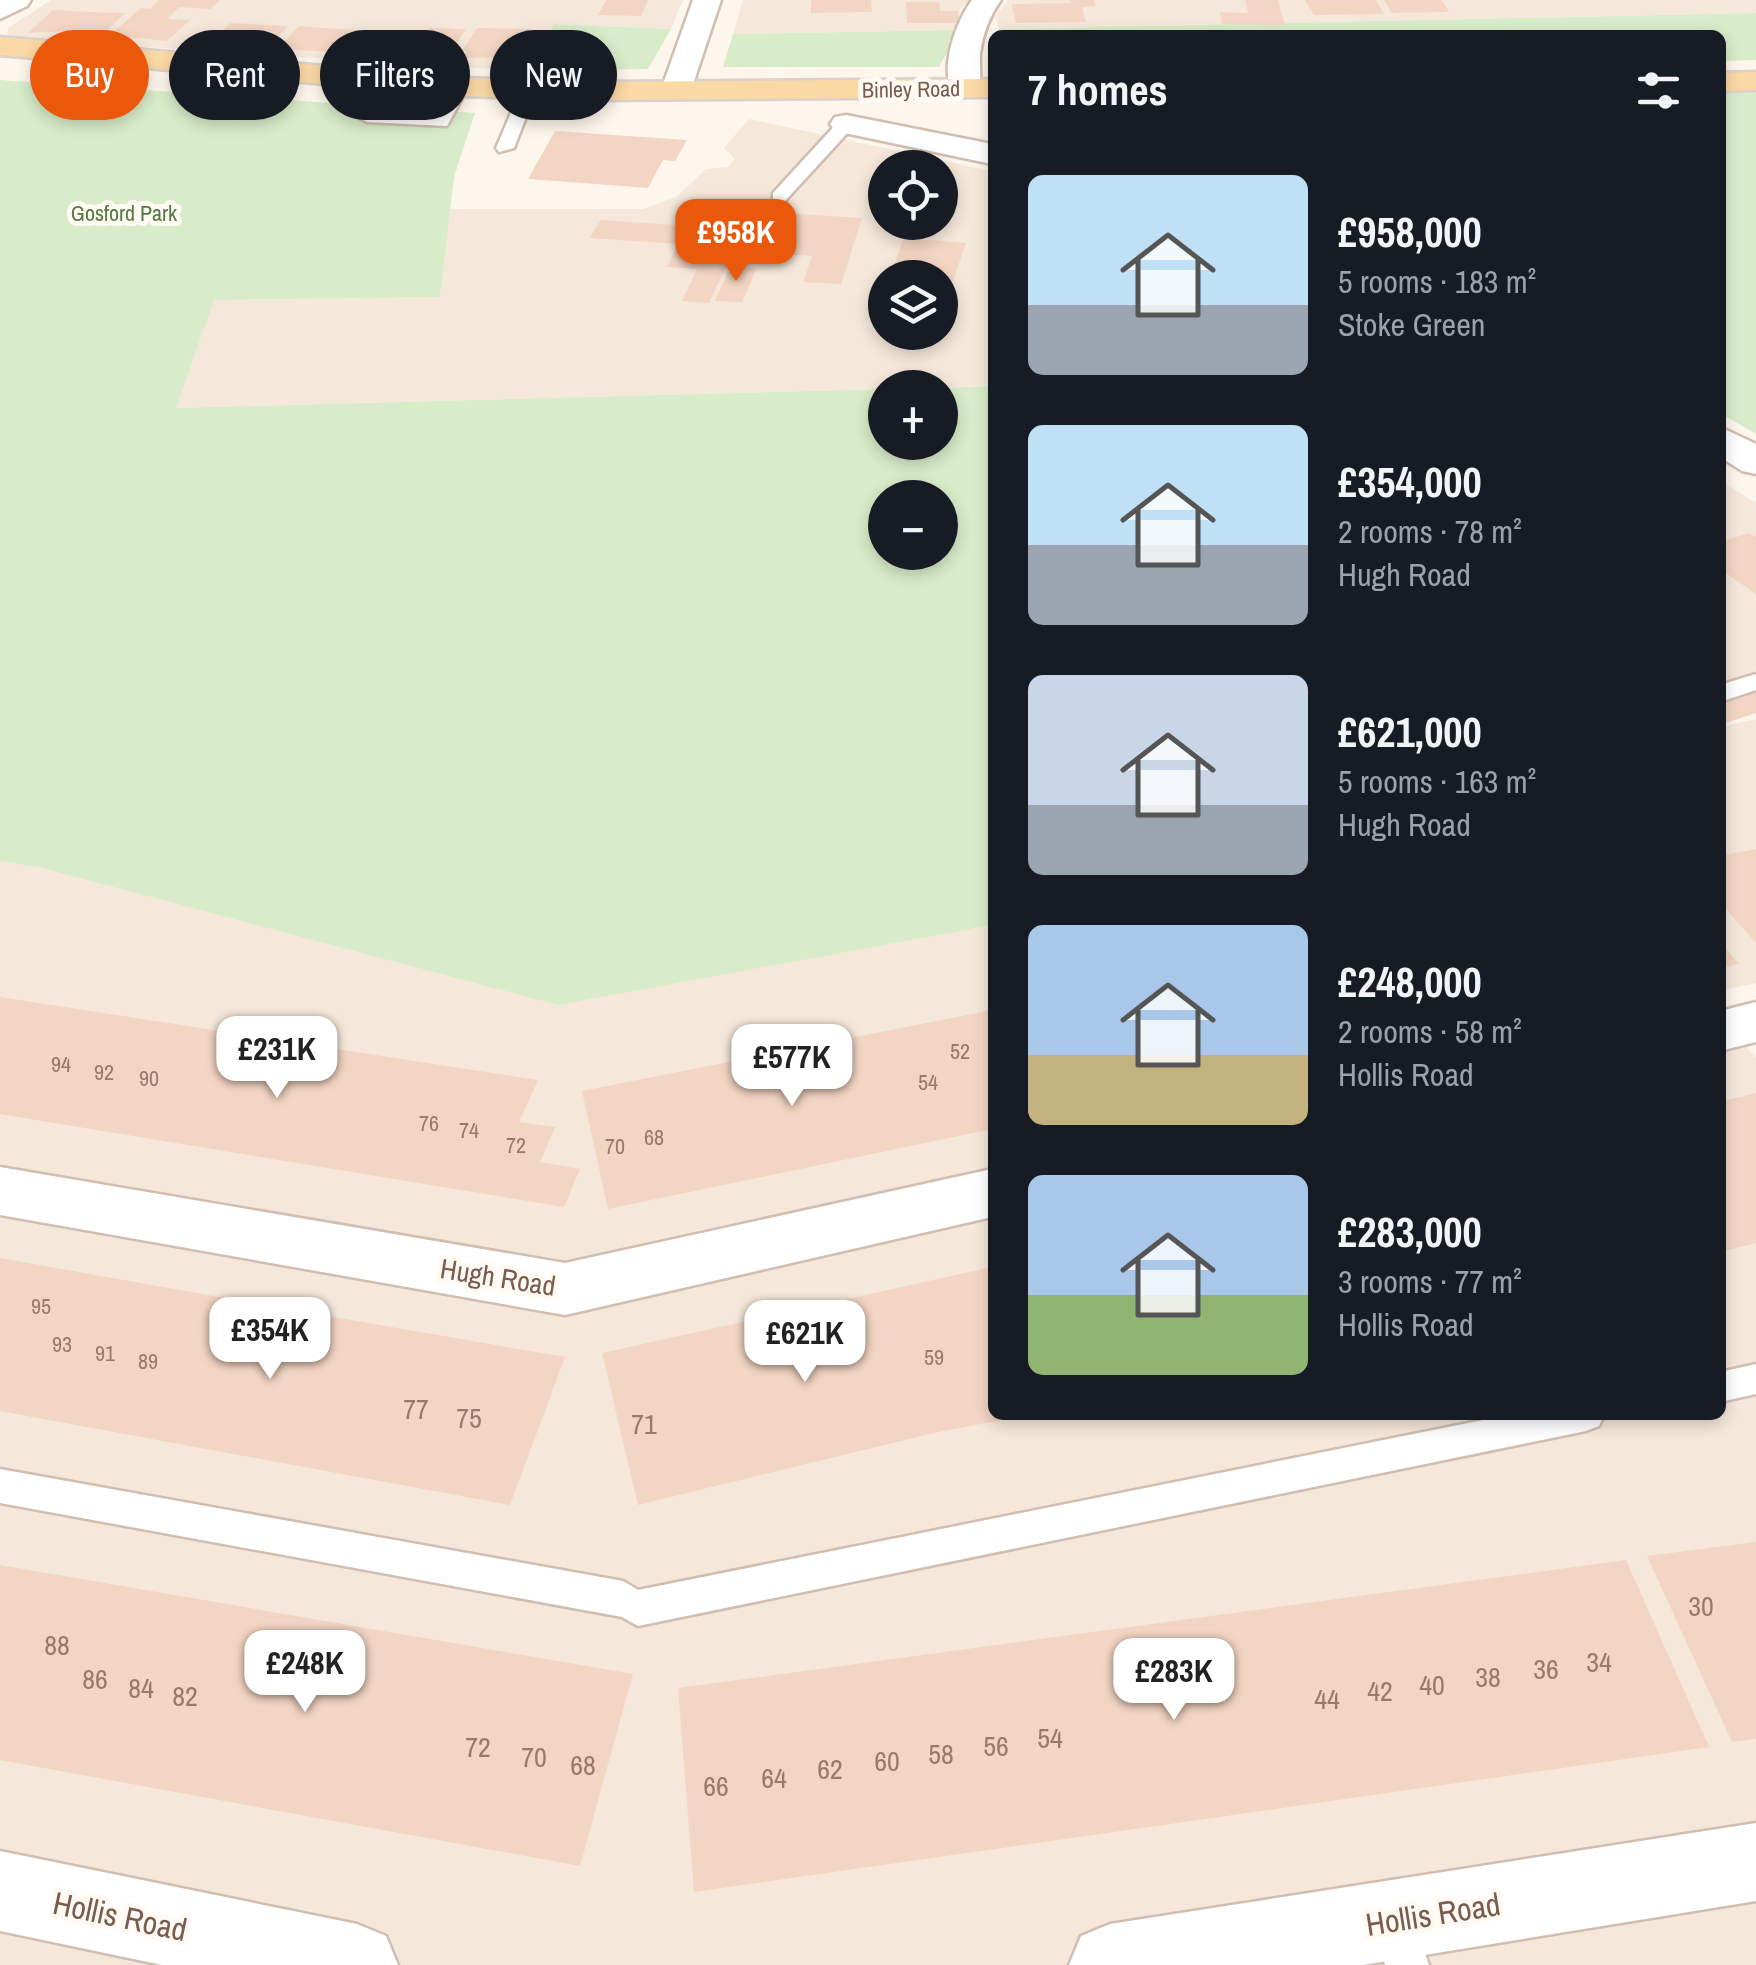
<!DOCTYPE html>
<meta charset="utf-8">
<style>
:root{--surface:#171b24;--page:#242831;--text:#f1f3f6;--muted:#9ea1a6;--accent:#ea580c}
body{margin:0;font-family:"Archivo Narrow",sans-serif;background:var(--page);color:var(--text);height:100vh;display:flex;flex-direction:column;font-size:38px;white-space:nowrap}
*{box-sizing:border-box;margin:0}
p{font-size:32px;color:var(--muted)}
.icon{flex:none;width:55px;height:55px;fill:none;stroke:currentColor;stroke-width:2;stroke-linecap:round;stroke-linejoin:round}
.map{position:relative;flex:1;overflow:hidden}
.panel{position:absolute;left:988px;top:30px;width:738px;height:1390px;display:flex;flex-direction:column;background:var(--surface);border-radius:15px;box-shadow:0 5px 15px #0003}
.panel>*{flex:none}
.guide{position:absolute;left:30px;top:30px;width:808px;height:90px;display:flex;gap:20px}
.tools{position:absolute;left:868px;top:150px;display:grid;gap:20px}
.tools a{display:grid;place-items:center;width:90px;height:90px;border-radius:50%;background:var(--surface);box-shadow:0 5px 15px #0003;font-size:50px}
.price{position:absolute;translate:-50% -85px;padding:0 22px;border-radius:20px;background:#fff;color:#222;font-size:32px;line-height:65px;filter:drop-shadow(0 2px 5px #0008)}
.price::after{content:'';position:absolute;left:50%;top:60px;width:30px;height:22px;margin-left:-15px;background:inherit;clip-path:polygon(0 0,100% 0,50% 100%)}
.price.current{background:var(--accent);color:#fff}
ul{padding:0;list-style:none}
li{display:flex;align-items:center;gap:30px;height:250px;padding:0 40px}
li span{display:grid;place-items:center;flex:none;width:280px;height:200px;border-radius:15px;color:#555}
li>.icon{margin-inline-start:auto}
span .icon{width:120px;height:120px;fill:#fffc;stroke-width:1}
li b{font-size:42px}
h2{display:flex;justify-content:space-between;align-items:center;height:120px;padding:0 40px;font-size:42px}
.pill{padding:0 35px;border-radius:45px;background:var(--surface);box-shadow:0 5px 15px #0003;font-size:35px;line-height:90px}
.pill.current{background:var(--accent);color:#fff}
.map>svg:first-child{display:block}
</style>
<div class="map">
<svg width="1756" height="1965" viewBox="0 0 1756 1965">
<rect width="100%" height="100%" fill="#fdf6ec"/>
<!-- residential -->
<g fill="#f5e8da" fill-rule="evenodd">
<path d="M51,0H683L671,29L554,24L524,71L16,39L7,34L8,28Z"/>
<path d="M743,0H971L960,9L959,30L733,34Z"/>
<path d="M1008,0H1756V13L999,29L995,17Z"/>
<path d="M749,119L992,171V386L175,408L213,300L440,297L450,209H643L676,197L706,169L728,167L735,159L724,148ZM885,168H940V222H885ZM885,278H940V332H885Z"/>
<path d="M1720,480L1756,503V671L1720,683Z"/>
<path d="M1756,719V983L1720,991V727Z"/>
<path d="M0,861L42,868L924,937L992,925V1415H1720V1016L1756,1058V1965H0Z"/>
</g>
<!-- green -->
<g fill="#d8ecc9" fill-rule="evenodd">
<path d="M1756,13V60L1720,61V35H999V29Z"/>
<path d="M554,24L671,29L648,69L524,71Z"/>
<path d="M959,30L939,67H723L733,34Z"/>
<path d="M0,80L475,113L454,177L440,297L214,300L176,408L885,389V442H940V388L992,386V925L558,1005L42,868L0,861ZM885,498H940V552H885Z"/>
<path d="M1720,90H1756V434L1720,413Z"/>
</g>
<!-- building -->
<g fill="#f3d5c3">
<path d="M159,0H220L210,9L179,7L167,19L190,20L167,41L110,35L141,8L150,9Z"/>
<path d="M606,0H648L641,16L598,15Z"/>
<path d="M811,0H871L872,12L811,13Z"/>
<path d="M1070,0H1094L1096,6L1082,7L1086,22L1016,23L1012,4L1071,3Z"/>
<path d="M1245,0H1278L1285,25L1222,24L1220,12L1248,13Z"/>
<path d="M1305,0H1376L1384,14L1314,15Z"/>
<path d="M1384,0H1442L1449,12L1392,13Z"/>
<path d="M906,2H939L940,11H958L959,23H907Z"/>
<path d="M53,10L90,12L125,13L101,37L71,35L75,31H69L28,33Z"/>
<path d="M230,23L288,26L272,44L209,45Z"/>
<path d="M299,26L397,33L377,54L277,49Z"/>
<path d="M430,28L466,29L449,54H388L404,33L425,34Z"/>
<path d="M477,28L530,29L523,41H533L524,57L463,58L467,51H462Z"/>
<path d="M555,131L687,140L675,161L663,160L648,188L528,179Z"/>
<path d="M783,213L862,218L841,284L803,282L812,256L768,253Z"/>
<path d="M600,220L692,226L695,222L729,224L715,255L731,256L709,303L682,301L697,269L667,267L678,244L590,238Z"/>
<path d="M904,238L966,243L949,293H940V278H889Z"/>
<path d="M731,266L757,268L742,302L715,301Z"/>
<path d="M1749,533L1756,537V594L1720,569V542Z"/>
<path d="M1756,688V713L1720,725V700Z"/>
<path d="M1756,849V943L1720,902V856Z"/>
<path d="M1720,942L1739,964L1720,968Z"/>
<path d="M0,997L538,1080L519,1122L555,1127L540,1162L580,1169L564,1207L0,1114Z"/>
<path d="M992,1010V1129L608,1209L582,1091Z"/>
<path d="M1756,1093V1243L1720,1252V1102Z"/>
<path d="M0,1258L253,1303L565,1357L510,1505L0,1411Z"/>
<path d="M992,1267V1415L1018,1417L938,1432L638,1505L602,1353Z"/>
<path d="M1756,1542V1739L1732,1742L1647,1556Z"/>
<path d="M1626,1560L1709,1747L694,1892L678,1688Z"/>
<path d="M0,1565L633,1674L580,1866L0,1760Z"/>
</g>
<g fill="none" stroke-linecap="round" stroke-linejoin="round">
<!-- lane casing -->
<g stroke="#d1beb0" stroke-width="5">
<g id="lane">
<path d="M460,82L468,87L447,126L367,122L358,117L367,112L435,116L454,83Z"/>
<path d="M523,85L537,89L514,148L499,152L496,148Z"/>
<path d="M846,119L855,124L852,128L785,201H773V193L840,120Z"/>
<path d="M1756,674V690L1720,702V685Z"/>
<path d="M1756,1364V1394L1720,1402V1372Z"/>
<path d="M1508,1415H1604L1599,1426L1586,1431L638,1626L622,1617L0,1503V1469L623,1581L638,1590Z"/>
<path d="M1392,1898L1408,1904L1429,1965H1385L1370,1920L1376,1904Z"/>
</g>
</g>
<!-- street casing -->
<g stroke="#d1beb0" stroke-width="5">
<g id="street">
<path d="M0,0H31L27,6L0,19Z"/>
<path d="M693,0H721L691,90L687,97H665L661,90Z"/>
<path d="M972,0H1001C989,17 983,33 980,54C979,68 983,83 976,94H954C938,69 956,22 972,0Z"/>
<path d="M846,115L992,144V164L835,131L830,124L835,117Z"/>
<path d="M1720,427L1756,444V474L1742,471L1720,457Z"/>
<path d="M1756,1002V1042L1720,1051V1011Z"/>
<path d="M0,1167L565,1263L992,1169V1217L565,1315L0,1215Z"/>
<path d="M1756,1823V1901L1363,1965H1069L1081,1936L1110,1924Z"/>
<path d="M0,1851L357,1924L386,1936L398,1965H162L0,1931Z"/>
</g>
</g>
<!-- primary casing -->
<g stroke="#dad1cd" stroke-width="5">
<g id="primary">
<path d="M0,37L460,78L601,82L992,79V97L601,100L460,96L0,55Z"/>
<path d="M1756,72V90L1720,91V73Z"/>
</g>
</g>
<!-- lane -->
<use href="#lane" fill="#fff" fill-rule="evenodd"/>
<!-- street -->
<use href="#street" fill="#fff" fill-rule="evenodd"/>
<!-- primary -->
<use href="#primary" fill="#fbd9a5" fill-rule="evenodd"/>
</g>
<g text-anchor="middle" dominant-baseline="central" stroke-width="10" stroke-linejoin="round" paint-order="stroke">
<!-- far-street labels -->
<g font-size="22" fill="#7a5c4d" stroke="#fffaf3">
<text transform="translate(911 89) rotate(-1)">Binley Road</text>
</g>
<!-- far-park labels -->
<g font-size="22" fill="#537a41" stroke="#fffaf3">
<text x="124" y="213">Gosford Park</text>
</g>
<!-- number labels -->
<g font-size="22" fill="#987a6a">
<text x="960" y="1051">52</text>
<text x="61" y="1064">94</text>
<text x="104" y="1072">92</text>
<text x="149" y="1078">90</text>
<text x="928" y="1082">54</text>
<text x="429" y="1123">76</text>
<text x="469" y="1130">74</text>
<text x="654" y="1137">68</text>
<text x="516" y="1145">72</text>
<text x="615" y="1146">70</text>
<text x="41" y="1306">95</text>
<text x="62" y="1344">93</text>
<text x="105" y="1353">91</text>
<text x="934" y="1357">59</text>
<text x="148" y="1361">89</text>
</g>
<!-- street labels -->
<g font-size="28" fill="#7a5c4d" stroke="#fffaf3">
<text transform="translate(498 1277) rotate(9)">Hugh Road</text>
</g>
<!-- near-number labels -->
<g font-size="28" fill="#987a6a">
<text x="416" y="1409">77</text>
<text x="469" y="1418">75</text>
<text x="644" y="1424">71</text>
<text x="1701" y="1606">30</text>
<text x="57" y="1645">88</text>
<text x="1599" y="1662">34</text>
<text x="1546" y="1669">36</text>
<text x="1488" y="1677">38</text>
<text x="95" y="1679">86</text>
<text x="1432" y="1685">40</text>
<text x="141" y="1688">84</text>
<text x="1380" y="1691">42</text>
<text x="185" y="1696">82</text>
<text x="1327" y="1699">44</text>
<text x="1050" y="1738">54</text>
<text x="996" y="1746">56</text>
<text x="478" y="1747">72</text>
<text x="941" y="1754">58</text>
<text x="534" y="1757">70</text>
<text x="887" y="1761">60</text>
<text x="583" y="1765">68</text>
<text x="830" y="1769">62</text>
<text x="774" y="1778">64</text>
<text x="716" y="1786">66</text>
</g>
<!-- near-street labels -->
<g font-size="32" fill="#7a5c4d" stroke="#fffaf3">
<text transform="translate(1433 1914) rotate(-9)">Hollis Road</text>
<text transform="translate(120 1916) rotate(12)">Hollis Road</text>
</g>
</g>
</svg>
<div class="tools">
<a><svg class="icon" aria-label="locate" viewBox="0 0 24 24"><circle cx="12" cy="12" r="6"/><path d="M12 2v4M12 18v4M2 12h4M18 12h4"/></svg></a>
<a><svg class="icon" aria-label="layers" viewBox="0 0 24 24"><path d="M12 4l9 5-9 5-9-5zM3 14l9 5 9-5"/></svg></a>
<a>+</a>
<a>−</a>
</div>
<b class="price current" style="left:736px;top:284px">£958K</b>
<b class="price" style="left:277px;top:1101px">£231K</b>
<b class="price" style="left:792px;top:1109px">£577K</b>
<b class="price" style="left:270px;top:1382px">£354K</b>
<b class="price" style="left:805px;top:1385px">£621K</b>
<b class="price" style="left:305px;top:1715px">£248K</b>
<b class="price" style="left:1174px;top:1723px">£283K</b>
<div class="guide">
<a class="pill current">Buy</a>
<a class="pill">Rent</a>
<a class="pill">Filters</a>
<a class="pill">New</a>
</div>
<section class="panel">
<h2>7 homes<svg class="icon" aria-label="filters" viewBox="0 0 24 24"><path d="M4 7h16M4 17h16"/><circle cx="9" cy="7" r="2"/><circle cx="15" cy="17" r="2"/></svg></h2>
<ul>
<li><span style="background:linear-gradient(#bfe0f5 65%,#9aa5b1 0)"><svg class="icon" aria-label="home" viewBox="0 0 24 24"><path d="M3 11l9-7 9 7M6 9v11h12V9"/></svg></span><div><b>£958,000</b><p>5 rooms · 183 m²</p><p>Stoke Green</p></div></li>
<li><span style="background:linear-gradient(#bfe0f5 60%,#9aa5b1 0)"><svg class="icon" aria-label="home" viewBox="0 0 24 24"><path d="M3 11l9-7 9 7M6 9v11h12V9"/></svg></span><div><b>£354,000</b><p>2 rooms · 78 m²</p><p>Hugh Road</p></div></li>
<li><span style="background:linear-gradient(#c9d6e8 65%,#9aa5b1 0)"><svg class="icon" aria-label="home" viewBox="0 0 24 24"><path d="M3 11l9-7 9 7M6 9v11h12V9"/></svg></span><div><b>£621,000</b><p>5 rooms · 163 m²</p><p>Hugh Road</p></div></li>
<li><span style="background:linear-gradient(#a9c7e8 65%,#c2b280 0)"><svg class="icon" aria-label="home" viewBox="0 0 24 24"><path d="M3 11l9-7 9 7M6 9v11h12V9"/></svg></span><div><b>£248,000</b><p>2 rooms · 58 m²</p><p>Hollis Road</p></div></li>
<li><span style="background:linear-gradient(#a9c7e8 60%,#8fb573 0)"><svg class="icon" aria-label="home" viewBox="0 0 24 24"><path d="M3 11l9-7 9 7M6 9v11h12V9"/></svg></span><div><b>£283,000</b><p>3 rooms · 77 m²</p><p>Hollis Road</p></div></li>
</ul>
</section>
</div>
